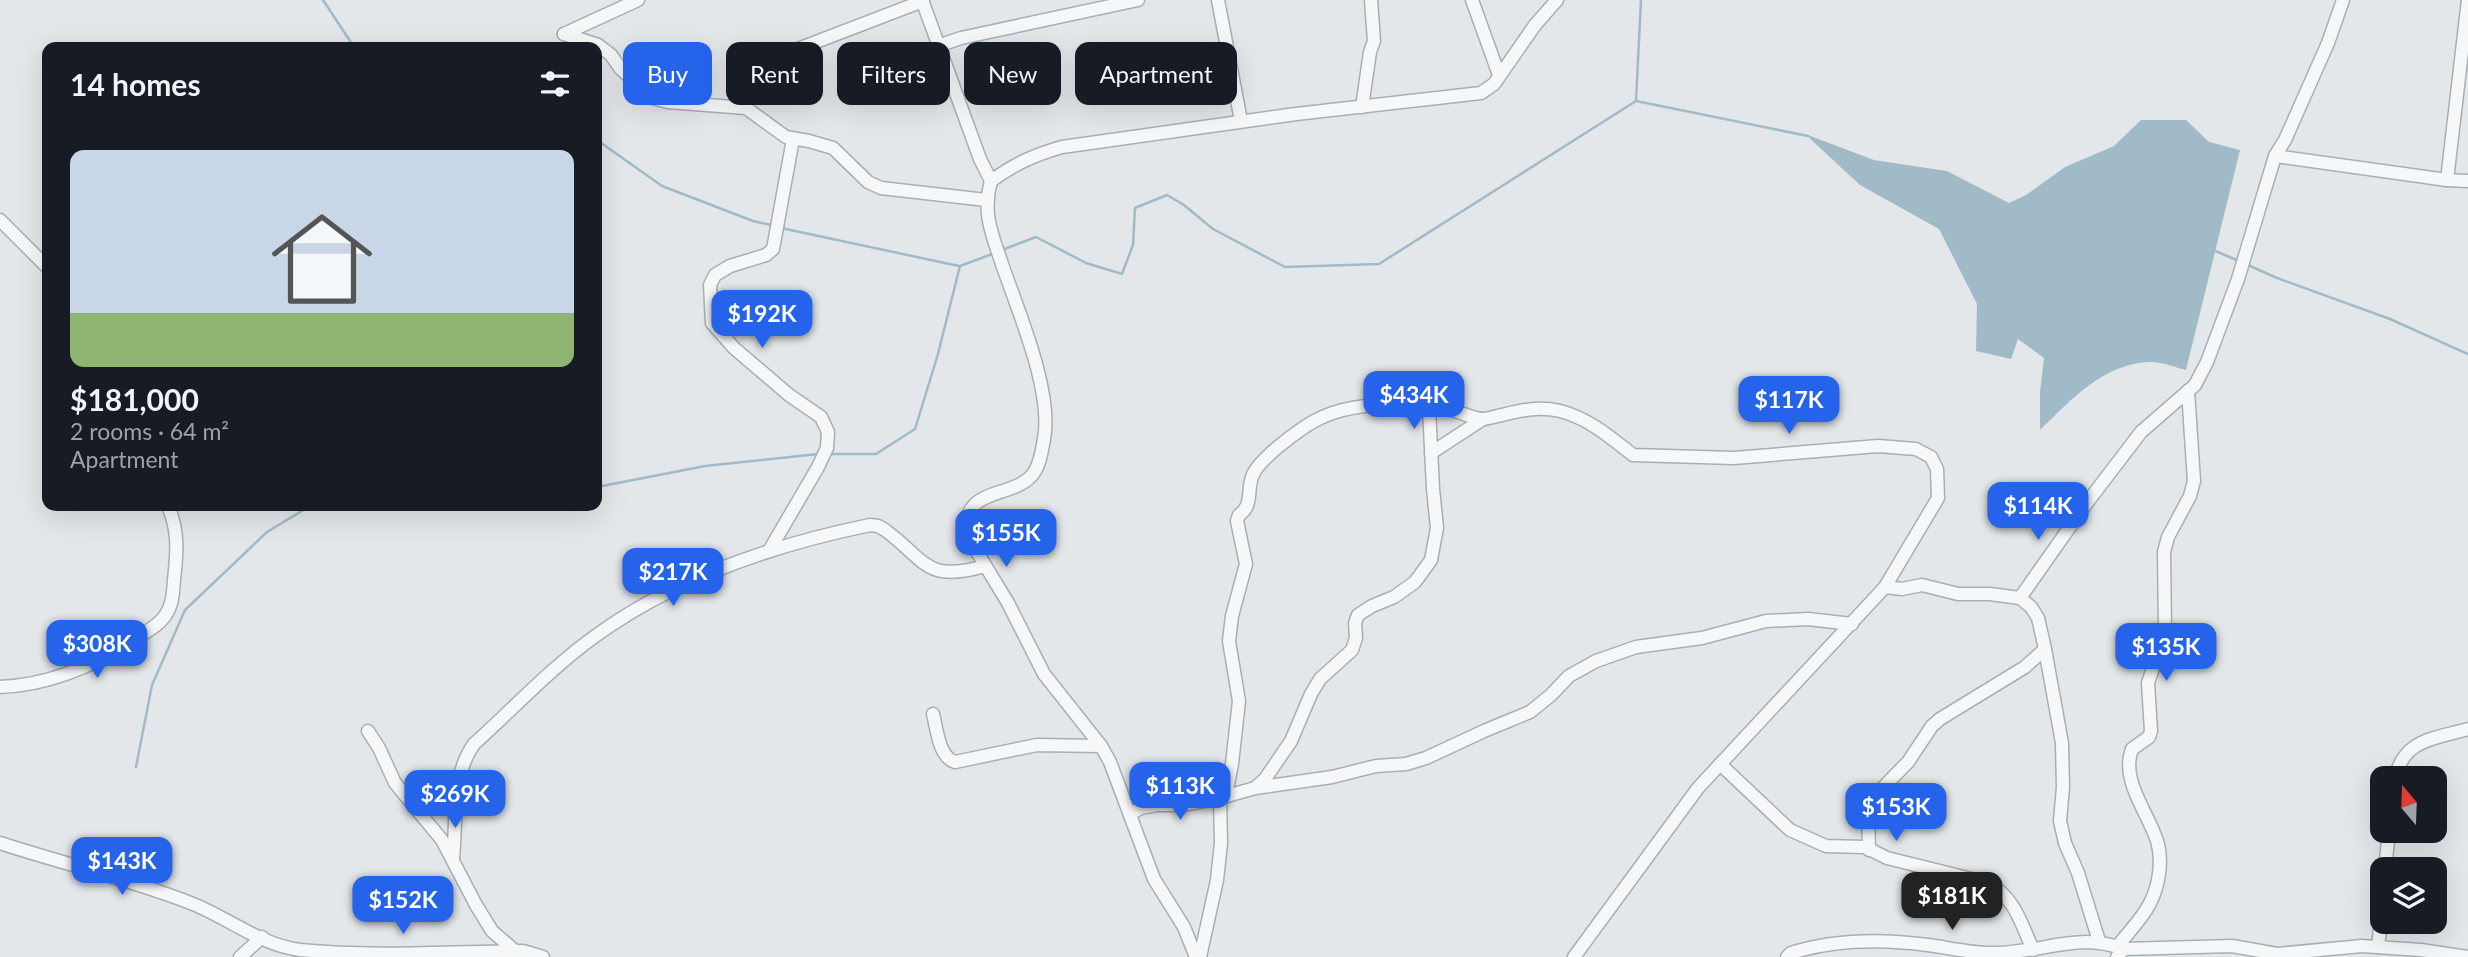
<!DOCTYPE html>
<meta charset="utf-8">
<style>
:root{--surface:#171b24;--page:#242831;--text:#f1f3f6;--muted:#9ea1a6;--line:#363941;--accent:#2563eb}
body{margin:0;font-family:Lato,sans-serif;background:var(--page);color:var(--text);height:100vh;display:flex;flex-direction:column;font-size:26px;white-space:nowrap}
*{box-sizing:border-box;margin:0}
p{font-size:23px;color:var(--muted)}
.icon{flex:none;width:38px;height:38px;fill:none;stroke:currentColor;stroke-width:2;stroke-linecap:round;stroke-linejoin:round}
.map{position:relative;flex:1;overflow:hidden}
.panel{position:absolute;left:42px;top:42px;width:560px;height:469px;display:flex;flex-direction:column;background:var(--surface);border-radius:14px;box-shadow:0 7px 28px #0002}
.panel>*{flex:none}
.hud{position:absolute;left:623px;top:42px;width:665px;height:63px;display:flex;gap:14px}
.needle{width:46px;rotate:341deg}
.buttons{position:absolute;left:2370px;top:766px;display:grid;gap:14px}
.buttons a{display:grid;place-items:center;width:77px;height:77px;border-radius:14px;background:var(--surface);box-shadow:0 7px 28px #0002;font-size:35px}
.price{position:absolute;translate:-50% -60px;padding:0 16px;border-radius:14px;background:var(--accent);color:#fff;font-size:23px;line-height:46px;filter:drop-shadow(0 2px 4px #0008)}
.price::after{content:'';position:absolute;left:50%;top:42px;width:21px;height:16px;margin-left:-10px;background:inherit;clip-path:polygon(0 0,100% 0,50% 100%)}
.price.selected{background:#222;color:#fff}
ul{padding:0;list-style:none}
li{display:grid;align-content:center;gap:14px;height:371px;padding:0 28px}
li+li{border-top:2px solid var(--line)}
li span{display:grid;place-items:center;height:217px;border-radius:14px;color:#555}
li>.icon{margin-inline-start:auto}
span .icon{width:126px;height:126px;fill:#fffc;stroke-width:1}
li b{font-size:30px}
h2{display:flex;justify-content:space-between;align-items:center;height:84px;padding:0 28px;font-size:30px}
.pill{padding:0 24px;border-radius:14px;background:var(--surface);box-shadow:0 7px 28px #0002;font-size:24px;line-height:63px}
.pill.selected{background:var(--accent);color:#fff}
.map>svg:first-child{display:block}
</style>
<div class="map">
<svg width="2468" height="957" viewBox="0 0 2468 957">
<rect width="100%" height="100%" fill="#e3e7ea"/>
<!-- water -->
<path fill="#a1bac7" d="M2141,120H2186L2209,142L2240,150L2186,370C2175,367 2160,361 2149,362C2103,364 2071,400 2040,430V392L2044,358L2018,339L2011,359L1976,351L1977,304L1939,229L1860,185L1805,134L1874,160L1947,171L2009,203L2026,195L2065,167L2114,146Z"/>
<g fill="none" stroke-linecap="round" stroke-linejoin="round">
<!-- stream -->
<g stroke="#a1bac7" stroke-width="2.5">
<path d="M323,0L354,47"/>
<path d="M1636,101L1641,0"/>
<path d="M597,140L662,186L753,221L771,225"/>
<path d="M781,228L959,266"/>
<path d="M1002,250L1036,237L1086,263L1122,274L1133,245L1135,208L1167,195L1184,205L1213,229L1285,267L1379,264L1636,101L1808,136"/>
<path d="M2213,250L2239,261"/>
<path d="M2248,265L2277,278L2390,319L2468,354"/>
<path d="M828,454H876L915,429L938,354L960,266L992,254"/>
<path d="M597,487L705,466L818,454"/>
<path d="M136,767L152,685L185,610L267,532L310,506"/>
</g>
<!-- street casing -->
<g stroke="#a8afb4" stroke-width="15">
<g id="street">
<path d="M922,0L980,159L991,181C1014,164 1034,155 1062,147L1296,114L1481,93L1494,84L1535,25L1557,0"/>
<path d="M1218,0L1241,121"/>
<path d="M1472,0L1499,75"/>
<path d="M564,34L598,45L611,55L620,68L652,98L668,102L746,108L786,137L809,141L833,148L868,182L881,188L986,200"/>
<path d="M564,34L638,0"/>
<path d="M938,46L961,38L1138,0"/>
<path d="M782,55L923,1"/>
<path d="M1362,107L1370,52L1374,41L1371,0"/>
<path d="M2275,156L2285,140L2328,43L2343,0"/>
<path d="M2447,180L2468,0"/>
<path d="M991,181C982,213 992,234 1002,264C1018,311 1053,391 1044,439C1042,450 1040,465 1033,474C1013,500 958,485 968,537L1008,603L1044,674L1101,746L1110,762L1154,879L1184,927L1196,957"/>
<path d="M0,220L47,267"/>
<path d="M1431,453L1483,419"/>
<path d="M769,551L818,467L827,448L828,432L821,417L789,395L734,348L712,323L710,285L715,275L730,266L766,255L773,249L793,139"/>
<path d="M2020,598L2031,607L2038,618L2045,649L2062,743L2063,787L2060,821L2065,843L2078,873L2099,941"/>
<path d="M0,687C50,685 94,666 135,639C146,632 158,626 165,616C173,604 173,593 174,580C177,553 179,531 168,506"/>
<path d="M933,714C937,730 939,757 955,762L1037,745L1101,746"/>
<path d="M368,731L379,748L395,783L442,840L476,905L492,931L515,951"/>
<path d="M1720,764L1790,830L1826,846L1865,847L1887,858L1988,883C2015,898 2021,923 2033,950"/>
<path d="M2395,779C2403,739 2434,739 2468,729"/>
<path d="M1255,788L1332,777L1376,766L1406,764L1426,758L1484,731L1530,712L1551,695L1569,676L1596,661L1636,647L1702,638L1766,621L1808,619L1852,624"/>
<path d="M1130,814L1141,808L1157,805H1182L1220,798L1255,788L1265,779L1291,741L1311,694L1320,679L1352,650L1356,638L1355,623L1358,615L1372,606L1394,597L1415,582L1431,560L1437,528L1433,489L1429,408"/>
<path d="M0,843C64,864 130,879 193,904C228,918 261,945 300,950C373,957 449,952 523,951L543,957"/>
<path d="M1869,850L1868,808L1870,801L1908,762L1932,726L1940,719L2025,667L2045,649"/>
<path d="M453,858C457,819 451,776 474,744C514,708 551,668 594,637C674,578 773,545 870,525L878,526L885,530C927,561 925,583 985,566"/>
<path d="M2385,870L2389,831"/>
<path d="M2117,947C2130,930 2147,914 2154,894C2160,878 2162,857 2157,841C2148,812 2120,780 2132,749L2149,737L2151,731L2148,683L2165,632L2164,552L2168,537L2190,496L2194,481L2188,391"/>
<path d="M2378,947L2382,912"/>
<path d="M240,957L262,937"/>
<path d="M1200,957L1217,880L1221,843L1220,798L1227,789L1232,764L1239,701L1229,641L1232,616L1246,564L1237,521L1239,515C1253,506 1247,491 1252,477C1257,461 1291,436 1306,426C1346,399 1404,402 1451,410C1461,412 1471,418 1482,419C1488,419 1496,416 1502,415C1523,410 1539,406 1560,411C1588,418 1610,437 1633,455L1734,458L1878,446L1916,449L1931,457L1937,469L1938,498L1885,587"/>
<path d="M1574,957L1698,788L1885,587L1902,589L1922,585L1958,594H1990L2020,598L2086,504L2141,432L2195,385L2207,362L2238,279L2275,156L2447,180L2468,181"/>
<path d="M1787,957L1791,953C1835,939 1883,939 1928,945C1950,948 1971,953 1992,953C2042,954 2074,931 2124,949"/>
<path d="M2117,957L2124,949L2232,946L2277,954L2362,946L2421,950L2468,957"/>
</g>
</g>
<!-- street -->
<use href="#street" stroke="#f5f7f8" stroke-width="12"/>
</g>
</svg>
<div class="buttons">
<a><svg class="needle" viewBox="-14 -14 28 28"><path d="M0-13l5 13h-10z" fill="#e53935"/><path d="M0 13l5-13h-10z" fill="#9ea1a6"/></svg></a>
<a><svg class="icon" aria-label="layers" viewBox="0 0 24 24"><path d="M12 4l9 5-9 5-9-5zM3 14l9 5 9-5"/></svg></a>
</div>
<b class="price" style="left:762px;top:350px">$192K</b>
<b class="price" style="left:1414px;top:431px">$434K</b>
<b class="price" style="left:1789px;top:436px">$117K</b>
<b class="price" style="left:2038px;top:542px">$114K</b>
<b class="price" style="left:1006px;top:569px">$155K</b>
<b class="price" style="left:673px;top:608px">$217K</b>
<b class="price" style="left:97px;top:680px">$308K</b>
<b class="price" style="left:2166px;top:683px">$135K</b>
<b class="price" style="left:1180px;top:822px">$113K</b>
<b class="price" style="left:455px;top:830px">$269K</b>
<b class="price" style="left:1896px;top:843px">$153K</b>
<b class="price" style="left:122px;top:897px">$143K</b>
<b class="price selected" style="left:1952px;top:932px">$181K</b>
<b class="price" style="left:403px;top:936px">$152K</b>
<div class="hud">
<a class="pill selected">Buy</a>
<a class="pill">Rent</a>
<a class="pill">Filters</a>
<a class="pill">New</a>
<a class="pill">Apartment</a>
</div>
<section class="panel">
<h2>14 homes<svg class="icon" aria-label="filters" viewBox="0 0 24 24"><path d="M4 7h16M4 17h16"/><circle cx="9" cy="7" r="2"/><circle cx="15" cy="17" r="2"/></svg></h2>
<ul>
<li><span style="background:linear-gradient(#c9d6e8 75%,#8fb573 0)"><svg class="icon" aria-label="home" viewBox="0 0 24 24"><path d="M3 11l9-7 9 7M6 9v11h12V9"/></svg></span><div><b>$181,000</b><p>2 rooms · 64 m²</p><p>Apartment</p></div></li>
</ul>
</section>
</div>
